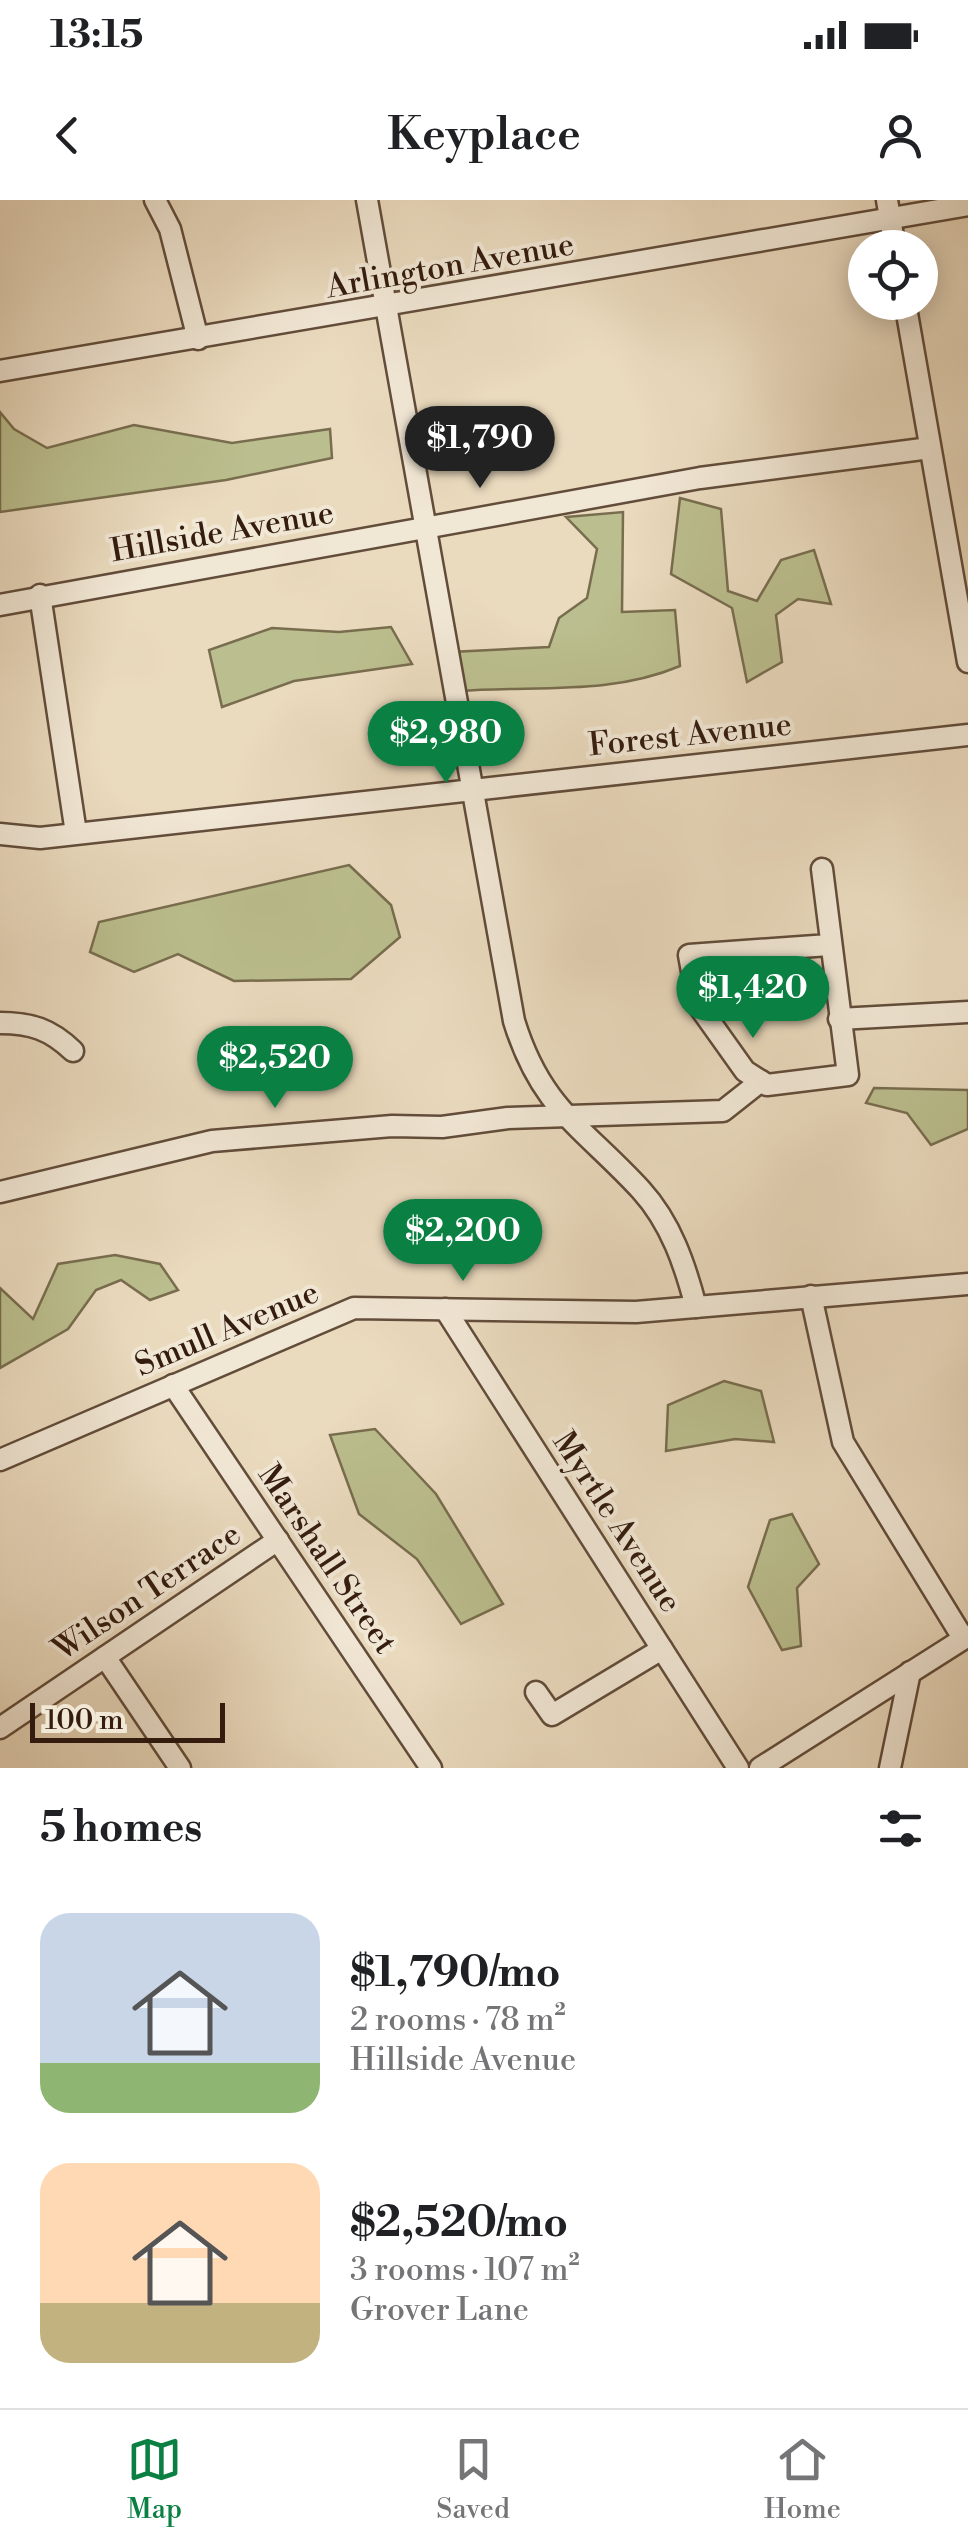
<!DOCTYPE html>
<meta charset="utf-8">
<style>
:root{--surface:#fff;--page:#f2f2f2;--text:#202124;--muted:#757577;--line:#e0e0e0;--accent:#0b8043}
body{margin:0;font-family:"Libre Bodoni",serif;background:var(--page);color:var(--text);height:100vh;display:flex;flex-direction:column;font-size:38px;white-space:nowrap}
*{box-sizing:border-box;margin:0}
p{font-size:32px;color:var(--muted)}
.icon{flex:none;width:55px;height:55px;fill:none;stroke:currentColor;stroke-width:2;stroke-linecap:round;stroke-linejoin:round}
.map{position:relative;height:1568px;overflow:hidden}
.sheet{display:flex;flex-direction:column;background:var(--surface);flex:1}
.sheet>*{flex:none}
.fabs{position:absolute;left:848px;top:30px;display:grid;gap:20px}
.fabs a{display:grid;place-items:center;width:90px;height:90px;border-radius:50%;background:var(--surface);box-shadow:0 5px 25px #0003;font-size:50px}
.scale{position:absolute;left:30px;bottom:25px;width:195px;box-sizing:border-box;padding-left:10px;border:5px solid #341c0e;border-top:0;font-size:28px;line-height:35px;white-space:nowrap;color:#341c0e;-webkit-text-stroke:8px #f1e7d5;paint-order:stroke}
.price{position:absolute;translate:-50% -85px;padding:0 22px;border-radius:35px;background:var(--accent);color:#fff;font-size:32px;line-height:65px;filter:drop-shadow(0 2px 5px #0008)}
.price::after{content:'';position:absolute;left:50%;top:60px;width:30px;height:22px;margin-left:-15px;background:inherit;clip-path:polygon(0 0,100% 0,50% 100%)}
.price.on{background:#222;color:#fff}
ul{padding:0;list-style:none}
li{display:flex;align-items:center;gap:30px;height:250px;padding:0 40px}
li span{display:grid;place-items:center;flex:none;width:280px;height:200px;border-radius:30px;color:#555}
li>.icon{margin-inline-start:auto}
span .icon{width:120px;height:120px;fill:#fffc;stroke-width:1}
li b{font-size:42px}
h2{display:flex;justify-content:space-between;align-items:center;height:120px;padding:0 40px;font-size:42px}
.status{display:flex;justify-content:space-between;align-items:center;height:70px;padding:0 50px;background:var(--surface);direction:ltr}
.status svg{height:28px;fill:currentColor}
header{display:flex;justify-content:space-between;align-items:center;height:130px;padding:0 40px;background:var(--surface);font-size:45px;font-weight:600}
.dock{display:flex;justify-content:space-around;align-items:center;height:140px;border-top:2px solid var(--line);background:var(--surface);font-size:28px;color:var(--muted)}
.dock a{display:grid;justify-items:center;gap:5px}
.dock .on{color:var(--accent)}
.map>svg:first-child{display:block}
</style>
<div class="status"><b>13:15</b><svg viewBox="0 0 49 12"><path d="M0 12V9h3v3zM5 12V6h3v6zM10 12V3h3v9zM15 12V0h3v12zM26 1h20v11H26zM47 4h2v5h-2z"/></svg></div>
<header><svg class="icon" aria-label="back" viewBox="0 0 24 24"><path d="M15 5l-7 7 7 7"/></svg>Keyplace<svg class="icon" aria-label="person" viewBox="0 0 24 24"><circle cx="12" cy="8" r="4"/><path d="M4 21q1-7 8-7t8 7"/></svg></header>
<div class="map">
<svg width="968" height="1568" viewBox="0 0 968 1568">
<rect width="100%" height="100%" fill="#eadabe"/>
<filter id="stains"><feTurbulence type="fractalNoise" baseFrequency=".002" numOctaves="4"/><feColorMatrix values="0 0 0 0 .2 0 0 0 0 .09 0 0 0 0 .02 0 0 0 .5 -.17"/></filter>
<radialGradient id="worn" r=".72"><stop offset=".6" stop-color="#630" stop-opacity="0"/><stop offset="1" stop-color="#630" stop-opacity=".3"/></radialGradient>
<!-- green -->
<g fill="#bbbe8e" stroke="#786d4e" stroke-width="2.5">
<path d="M0,212L14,229L47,248L134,225L232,243L330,229L332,258L226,280L0,312Z"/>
<path d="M680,298L721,309L728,391L757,401L781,360L814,350L831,404L798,399L776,415L782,462L747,482L732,408L671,374Z"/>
<path d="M623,312L622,412L675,410L680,466C609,496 535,485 459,491L452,452L549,447L559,418L587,398L597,349L566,317Z"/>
<path d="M391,427L412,464L294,481L222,507L209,450L272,428L339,432Z"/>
<path d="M349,665L391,705L400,737L351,779L234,781L178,754L134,772L90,752L99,722Z"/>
<path d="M874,888L968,890V929L931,945L907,913L866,903Z"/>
<path d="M115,1055L160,1064L178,1090L150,1100L121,1080L96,1090L68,1129L0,1168V1088L33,1119L58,1064Z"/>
<path d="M724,1181L761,1191L774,1242L735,1239L666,1251L668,1205Z"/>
<path d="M375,1229L436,1294L503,1404L461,1424L417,1359L359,1314L330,1235Z"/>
<path d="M792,1314L819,1364L797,1388L801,1446L782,1450L748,1387L770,1320Z"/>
</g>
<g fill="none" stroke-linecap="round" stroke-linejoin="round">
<!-- minor casing -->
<g stroke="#624c3a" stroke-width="25">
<g id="minor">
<path d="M155,0L170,29L198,139"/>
<path d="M367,0L514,821C541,909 584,928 641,990C671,1023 685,1065 696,1107"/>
<path d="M887,0L895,48"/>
<path d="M905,102L968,462"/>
<path d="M0,171L968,5"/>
<path d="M40,395L76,633"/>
<path d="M0,405L700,278L930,248"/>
<path d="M0,634L40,638L968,535"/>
<path d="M822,669L848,875L767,885L745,871L698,805L689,755L829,745"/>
<path d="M839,819L968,812"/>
<path d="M0,823C31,823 50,829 73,851"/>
<path d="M0,992L212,941L392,926L442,927L508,918L723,911L761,881"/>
<path d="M811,1096L843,1242L963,1438"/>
<path d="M445,1109L738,1568"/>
<path d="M173,1185L431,1568"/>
<path d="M0,1260L354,1108L636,1112L968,1084"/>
<path d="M105,1457L180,1568"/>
<path d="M536,1492L552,1515L662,1449"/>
<path d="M0,1528L278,1340"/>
<path d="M760,1568L968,1436"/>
<path d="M890,1568L910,1472"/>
</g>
</g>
<!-- minor -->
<use href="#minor" stroke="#f1e7d5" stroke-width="20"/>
</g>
<g text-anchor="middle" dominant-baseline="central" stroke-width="8" stroke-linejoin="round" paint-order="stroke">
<!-- street labels -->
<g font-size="32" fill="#341c0e" stroke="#f1e7d5">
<text transform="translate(450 66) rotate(-10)">Arlington Avenue</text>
<text transform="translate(222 332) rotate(-10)">Hillside Avenue</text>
<text transform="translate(690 535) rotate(-6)">Forest Avenue</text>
<text transform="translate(227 1129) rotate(-23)">Smull Avenue</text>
<text transform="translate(617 1322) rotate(57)">Myrtle Avenue</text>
<text transform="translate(327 1359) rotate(56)">Marshall Street</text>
<text transform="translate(147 1392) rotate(-34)">Wilson Terrace</text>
</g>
</g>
<rect width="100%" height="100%" filter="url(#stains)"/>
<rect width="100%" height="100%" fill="url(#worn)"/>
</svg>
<div class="fabs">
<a><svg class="icon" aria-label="locate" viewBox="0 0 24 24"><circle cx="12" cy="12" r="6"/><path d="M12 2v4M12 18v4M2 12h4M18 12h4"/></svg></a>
</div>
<div class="scale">100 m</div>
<b class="price on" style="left:480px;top:291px">$1,790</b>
<b class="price" style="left:446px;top:586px">$2,980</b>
<b class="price" style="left:753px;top:841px">$1,420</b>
<b class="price" style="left:275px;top:911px">$2,520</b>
<b class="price" style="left:463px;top:1084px">$2,200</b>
</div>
<section class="sheet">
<h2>5 homes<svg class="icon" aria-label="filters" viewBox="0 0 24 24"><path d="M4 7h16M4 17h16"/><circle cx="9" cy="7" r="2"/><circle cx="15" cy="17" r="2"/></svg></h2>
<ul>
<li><span style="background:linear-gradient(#c9d6e8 75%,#8fb573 0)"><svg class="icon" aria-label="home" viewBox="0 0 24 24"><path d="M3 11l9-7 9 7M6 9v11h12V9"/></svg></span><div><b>$1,790/mo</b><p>2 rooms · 78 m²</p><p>Hillside Avenue</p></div></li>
<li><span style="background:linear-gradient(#ffd9b3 70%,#c2b280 0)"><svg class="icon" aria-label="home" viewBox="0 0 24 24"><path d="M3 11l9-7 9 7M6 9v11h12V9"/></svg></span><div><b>$2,520/mo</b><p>3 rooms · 107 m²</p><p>Grover Lane</p></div></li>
</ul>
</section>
<nav class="dock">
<a class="on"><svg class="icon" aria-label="map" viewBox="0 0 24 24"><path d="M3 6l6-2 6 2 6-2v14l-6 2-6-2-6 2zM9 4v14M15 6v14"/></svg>Map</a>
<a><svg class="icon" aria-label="saved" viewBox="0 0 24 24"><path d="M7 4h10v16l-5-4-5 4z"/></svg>Saved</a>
<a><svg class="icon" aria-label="home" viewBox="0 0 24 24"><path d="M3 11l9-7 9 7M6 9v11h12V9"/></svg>Home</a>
</nav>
